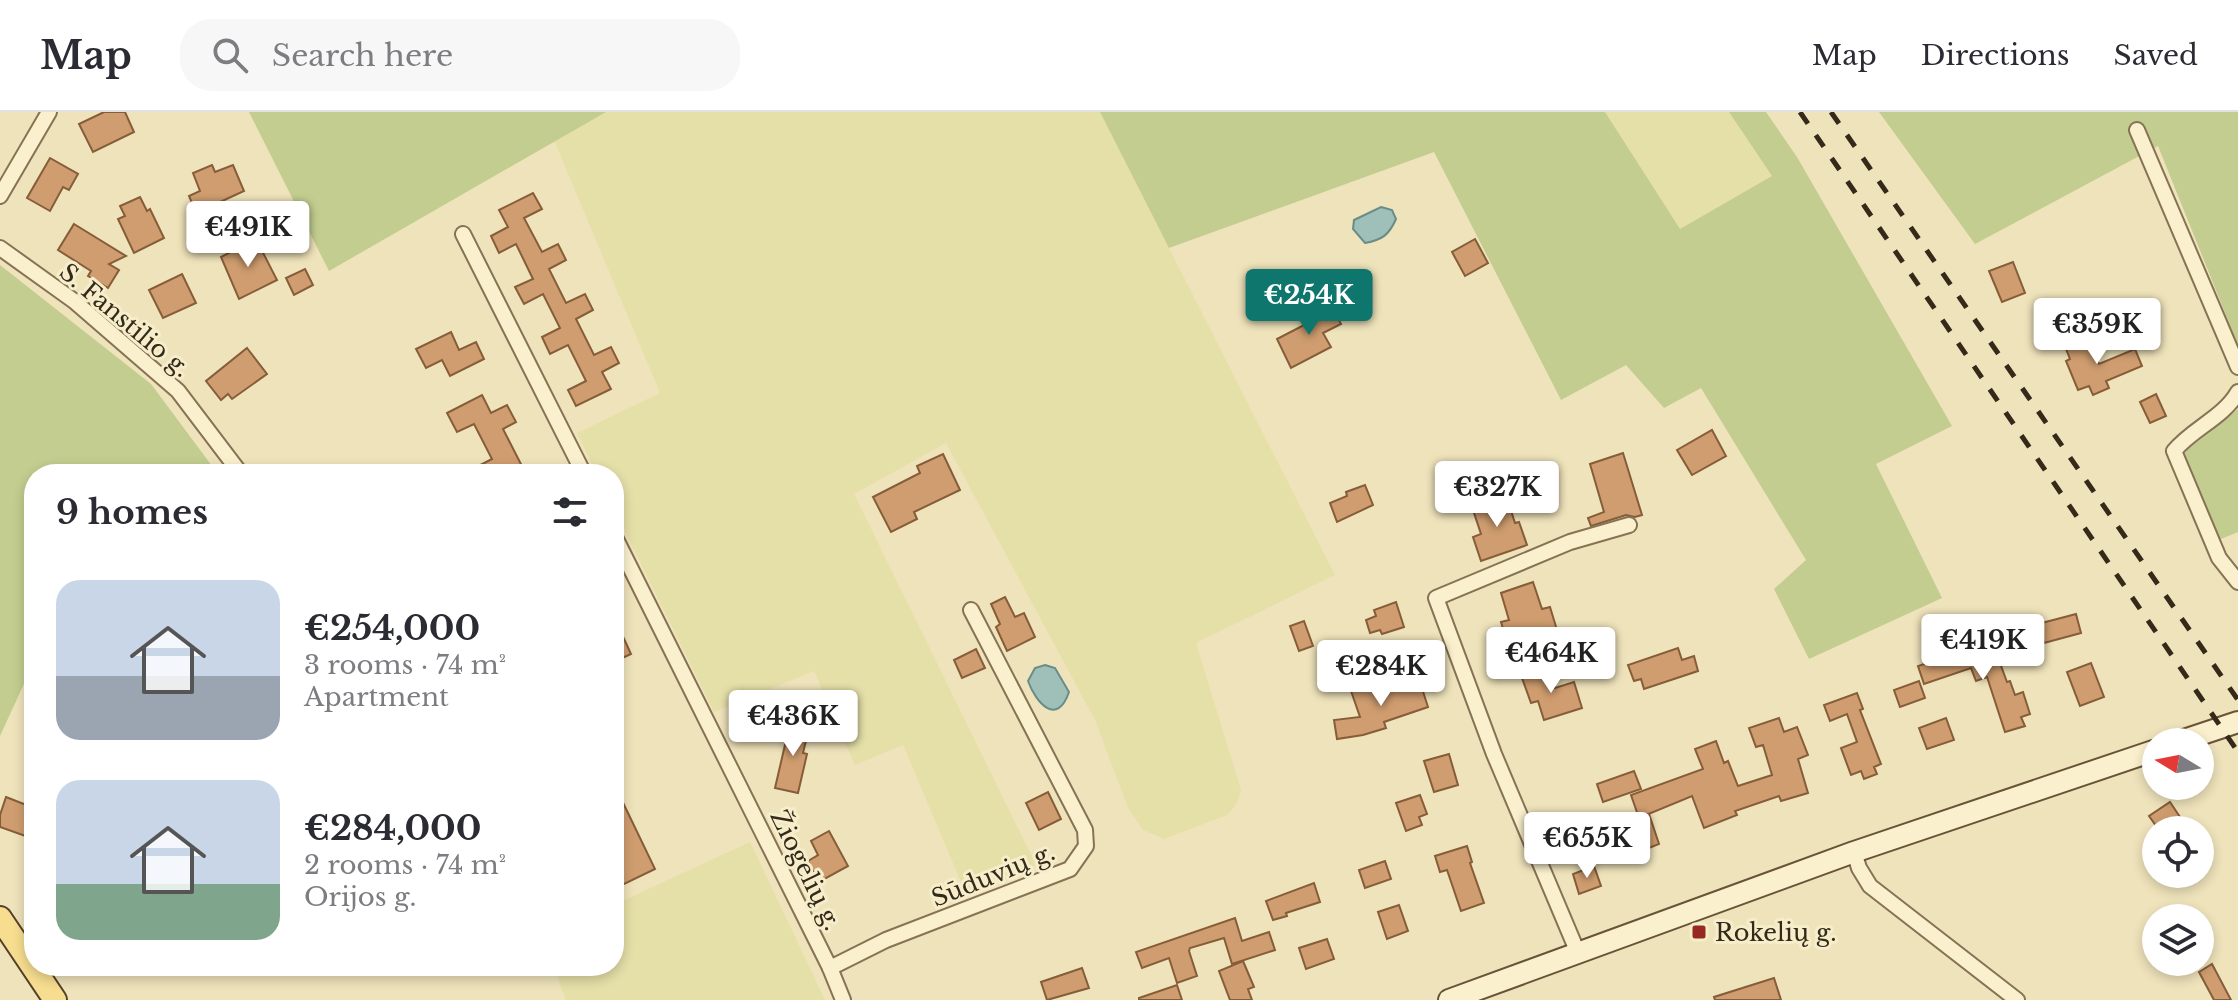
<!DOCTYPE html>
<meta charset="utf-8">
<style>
:root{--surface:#fff;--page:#f7f7f7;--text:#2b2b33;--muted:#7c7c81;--line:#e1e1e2;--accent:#0f766e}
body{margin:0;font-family:"Libre Baskerville",serif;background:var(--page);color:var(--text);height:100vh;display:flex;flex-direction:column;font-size:30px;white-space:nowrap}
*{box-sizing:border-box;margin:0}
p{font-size:26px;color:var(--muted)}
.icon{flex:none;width:44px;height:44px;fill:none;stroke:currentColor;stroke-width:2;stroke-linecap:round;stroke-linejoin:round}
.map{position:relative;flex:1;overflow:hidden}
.details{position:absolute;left:24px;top:352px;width:600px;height:512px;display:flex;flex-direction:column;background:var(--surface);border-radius:32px;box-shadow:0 4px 12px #0003}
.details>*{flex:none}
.needle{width:52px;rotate:280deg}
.tools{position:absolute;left:2142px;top:616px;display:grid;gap:16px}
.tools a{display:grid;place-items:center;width:72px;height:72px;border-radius:50%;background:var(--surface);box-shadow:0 4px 12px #0003;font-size:40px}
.price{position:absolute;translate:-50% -68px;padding:0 18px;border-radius:8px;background:#fff;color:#222;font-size:26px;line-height:52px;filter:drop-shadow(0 2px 4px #0008)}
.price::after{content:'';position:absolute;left:50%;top:48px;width:24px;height:18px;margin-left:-12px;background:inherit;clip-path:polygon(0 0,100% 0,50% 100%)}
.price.on{background:var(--accent);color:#fff}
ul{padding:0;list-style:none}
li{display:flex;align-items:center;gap:24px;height:200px;padding:0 32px}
li span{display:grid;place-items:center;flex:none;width:224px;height:160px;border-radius:24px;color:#555}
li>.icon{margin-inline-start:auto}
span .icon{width:96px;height:96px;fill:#fffc;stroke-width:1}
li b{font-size:34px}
h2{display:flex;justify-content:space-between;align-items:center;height:96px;padding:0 32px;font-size:34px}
header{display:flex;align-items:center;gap:48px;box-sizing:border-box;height:112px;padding:0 40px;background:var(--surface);border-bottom:2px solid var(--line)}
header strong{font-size:38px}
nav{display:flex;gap:44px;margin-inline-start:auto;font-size:28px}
.search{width:560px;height:72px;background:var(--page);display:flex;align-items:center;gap:20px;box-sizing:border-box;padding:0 28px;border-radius:32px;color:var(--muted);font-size:30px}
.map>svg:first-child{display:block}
</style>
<header>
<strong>Map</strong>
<div class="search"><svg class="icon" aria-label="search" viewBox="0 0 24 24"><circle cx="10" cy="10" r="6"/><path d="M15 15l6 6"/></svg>Search here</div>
<nav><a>Map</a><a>Directions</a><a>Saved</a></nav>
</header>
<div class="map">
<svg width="2238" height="888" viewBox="0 0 2238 888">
<rect width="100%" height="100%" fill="#efe3bb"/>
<!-- farmland -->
<g fill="#e5dfa8">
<path d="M606,0H1100L1335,463L1196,531L1241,678L1236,693L1227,703L1164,727L1143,718L1128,696L1095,608L946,331L854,382L1036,753L967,784L903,633L855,653L814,559L714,600L614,397V362H597L577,321L660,281L554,28Z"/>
<path d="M1605,0H1729L1772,64L1679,118Z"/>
<path d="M750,730L825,888H566L553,854H614V783L618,791Z"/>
</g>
<!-- green -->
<g fill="#c2cd8f">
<path d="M249,0H606L329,159Z"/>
<path d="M1100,0H1605L1680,117L1772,64L1729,0H1766L1797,45L1952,314L1876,352L1942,486L1809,547L1774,477L1806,448L1701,276L1664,296L1626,253L1561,288L1434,40L1169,136Z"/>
<path d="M1879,0H2238V233L2158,34L1975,132Z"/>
<path d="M0,153L151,272L218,362H34V550L0,624Z"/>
<path d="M2238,297V420L2216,429L2182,340Z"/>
</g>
<!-- water -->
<g fill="#9fc0b8" stroke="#678d86" stroke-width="2">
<path d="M1381,95L1392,98L1396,107C1389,123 1382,128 1365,131L1353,117L1354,108Z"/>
<path d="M1045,553L1055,556L1069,580C1057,615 1036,591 1028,569L1035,556Z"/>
</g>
<!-- building -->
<g fill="#cf9d6f" stroke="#865d39" stroke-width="2">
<path d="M104,0H125L134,20L93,40L79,12Z"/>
<path d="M50,46L78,62L69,78L63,75L50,99L27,86Z"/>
<path d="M212,53L215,60L233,53L244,79L220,90L225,102L201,112L189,84L200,79L193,61Z"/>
<path d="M533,81L542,97L524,106L542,140L558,132L566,148L549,157L566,191L585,182L593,198L576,207L594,243L611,235L619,251L602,260L611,277L576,294L568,278L586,269L568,233L550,242L542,225L560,216L543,182L524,192L515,175L533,167L516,132L499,141L491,124L508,115L499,98Z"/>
<path d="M140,85L147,99L150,97L164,126L134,141L118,107L125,104L120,94Z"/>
<path d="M74,112L126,144L109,152L119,158L108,176L88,164L91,159L58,138Z"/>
<path d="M256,127L277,168L239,187L221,145Z"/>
<path d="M1475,127L1488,151L1465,164L1452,140Z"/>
<path d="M2013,150L2025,181L2002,190L1989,159Z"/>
<path d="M305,157L313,173L294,183L286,166Z"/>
<path d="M182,162L196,191L163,206L149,178Z"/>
<path d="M1330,192L1341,212L1323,221L1331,235L1291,256L1277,227L1310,210L1307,204Z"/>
<path d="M451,220L459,238L476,230L484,247L450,264L442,248L426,256L416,237Z"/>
<path d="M2085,223L2099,252L2135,237L2142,254L2106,269L2109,276L2093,283L2089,274L2078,278L2066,249L2070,247L2064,232Z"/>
<path d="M247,236L267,262L232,287L228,282L221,288L206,269Z"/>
<path d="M2156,282L2166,304L2150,311L2140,290Z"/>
<path d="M482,283L491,301L507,293L516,310L503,317L526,362H463L492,347L474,312L457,320L447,301Z"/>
<path d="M1712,318L1726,344L1692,363L1677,338Z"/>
<path d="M1623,341L1642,403L1635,405L1626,403L1591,414L1588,406L1604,400L1590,352Z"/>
<path d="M943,342L960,378L914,400L917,407L891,420L873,385L920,361L917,354Z"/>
<path d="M1365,373L1373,393L1337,410L1330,391L1347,384L1346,380Z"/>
<path d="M1506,383L1515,411L1519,410L1527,433L1481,449L1473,425L1481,422L1472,395Z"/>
<path d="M1533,470L1542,497L1550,495L1557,518L1508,533L1501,510L1509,508L1501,481Z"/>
<path d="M1005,485L1015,505L1024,501L1035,525L1007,539L996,515L1000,512L991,492Z"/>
<path d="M1396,490L1404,515L1382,522L1380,518L1370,521L1366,508L1376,504L1374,498Z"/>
<path d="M2076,502L2081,521L2044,531L2038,512Z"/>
<path d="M614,505L631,542L614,550Z"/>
<path d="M1304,509L1313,534L1299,539L1290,514Z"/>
<path d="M1993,532L2007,570L2010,569L2015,583L2023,580L2030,602L2021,605L2025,614L2005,620L1987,565L1976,569L1971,556L1924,572L1918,554L1947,544L1948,548Z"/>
<path d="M1678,536L1682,548L1694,544L1698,559L1644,577L1641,567L1634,569L1628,553Z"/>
<path d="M976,537L985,556L962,566L954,548Z"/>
<path d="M2091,551L2104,585L2080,594L2067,560Z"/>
<path d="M1548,556L1555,576L1574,570L1582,596L1544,608L1538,589L1531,591L1522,566Z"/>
<path d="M1419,567L1428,595L1384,610L1386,616L1363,623L1337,627L1334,608L1360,605L1351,579L1372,572L1375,582Z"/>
<path d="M1919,569L1925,586L1900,595L1894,578Z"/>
<path d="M1857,581L1863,597L1860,598L1881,652L1874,655L1877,662L1864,667L1861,659L1851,663L1841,636L1857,630L1847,602L1830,609L1824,593Z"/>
<path d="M1779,606L1784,620L1797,615L1808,643L1798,647L1808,681L1781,689L1779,684L1735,699L1737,703L1704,716L1692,684L1639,706L1631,683L1703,657L1695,637L1716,629L1724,651L1728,649L1738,674L1772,663L1763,633L1756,635L1749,616Z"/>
<path d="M1946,606L1954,628L1927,637L1919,616Z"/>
<path d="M791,607L810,612L803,641L807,642L798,681L775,676Z"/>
<path d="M1449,642L1458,673L1434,680L1424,649Z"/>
<path d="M1634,659L1641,677L1603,690L1597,672Z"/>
<path d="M614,672L655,757L620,774L614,761Z"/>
<path d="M1048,680L1061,707L1039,718L1026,691Z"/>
<path d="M1420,683L1427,702L1419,705L1422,713L1406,719L1396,691Z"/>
<path d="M6,685L34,696V727L0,715V703Z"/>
<path d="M2170,690L2180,705L2189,718H2159L2149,704Z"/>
<path d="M1649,702L1659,732L1629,744L1618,714Z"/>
<path d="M829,719L848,754L819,770L808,749L818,743L811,729Z"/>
<path d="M1467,734L1472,750L1470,751L1484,791L1461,799L1447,758L1440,760L1435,744Z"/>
<path d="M1385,749L1391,767L1365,776L1359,758Z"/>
<path d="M1594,754L1601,774L1579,782L1573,762Z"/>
<path d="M1314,771L1320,790L1286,801L1287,804L1273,808L1266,789Z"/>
<path d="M1399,793L1408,819L1387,827L1378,800Z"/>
<path d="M1235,806L1242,829L1269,820L1275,838L1232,852L1224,826L1190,836L1189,839L1197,864L1177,871L1169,846L1142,856L1136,840Z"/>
<path d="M1327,827L1334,847L1306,857L1299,836Z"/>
<path d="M1243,849L1254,875L1248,877L1252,888H1230L1219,859Z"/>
<path d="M2212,852L2231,888H2214L2199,860Z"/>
<path d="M1082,856L1089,876L1047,888L1041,870Z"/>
<path d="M1774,866L1781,888H1715L1714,885Z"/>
<path d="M1177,873L1182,888H1139V886Z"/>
</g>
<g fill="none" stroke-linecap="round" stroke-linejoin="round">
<!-- minor casing -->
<g stroke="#867254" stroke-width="18">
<g id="minor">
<path d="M2137,18L2238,255"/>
<path d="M0,84L49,0"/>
<path d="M463,122L584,362"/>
<path d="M0,136L74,189L178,279L241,362"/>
<path d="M2238,280C2223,306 2193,316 2174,339L2219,446L2238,470"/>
<path d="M614,423L830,856L843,888"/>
<path d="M1854,740L1859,756L1870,774L2017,888"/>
<path d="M1578,841L1494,642L1436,486L1570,430L1629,413"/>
<path d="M830,856L886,828L1070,757L1086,734L1085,718L971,498"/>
</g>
</g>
<!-- secondary casing -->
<g stroke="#685338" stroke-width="24">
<g id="secondary">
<path d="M2178,630L2238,610"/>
<path d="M1449,888L1854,740L2156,638"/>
</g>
</g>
<!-- primary casing -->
<g stroke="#534029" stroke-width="26">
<path id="primary" d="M0,806L55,888"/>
</g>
<!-- minor -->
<use href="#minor" stroke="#faf0ce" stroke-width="14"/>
<!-- secondary -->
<use href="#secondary" stroke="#faf0ce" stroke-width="20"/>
<!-- primary -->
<use href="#primary" stroke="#f6dd8f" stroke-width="22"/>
<!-- rail -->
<g stroke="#35291a" stroke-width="5" stroke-dasharray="14 14" stroke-linecap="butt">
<path d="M1800,0L2238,640"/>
<path d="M1831,0L2238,588"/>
</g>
</g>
<!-- markers -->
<rect fill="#982922" stroke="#f6edca" stroke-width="3" x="1691" y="812" width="16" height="16" rx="4"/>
<g text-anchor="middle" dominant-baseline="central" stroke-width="6" stroke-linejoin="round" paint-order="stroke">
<!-- street labels -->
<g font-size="24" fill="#35291a" stroke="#f6edca">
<text transform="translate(125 208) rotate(40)">S. Fanstilio g.</text>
<text transform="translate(806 758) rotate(64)">Žiogelių g.</text>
<text transform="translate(993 763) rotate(-22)">Sūduvių g.</text>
</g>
<!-- poi labels -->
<g font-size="24" fill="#35291a" stroke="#f6edca" text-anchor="start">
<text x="1715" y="820">Rokelių g.</text>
</g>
</g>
</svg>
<div class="tools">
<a><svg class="needle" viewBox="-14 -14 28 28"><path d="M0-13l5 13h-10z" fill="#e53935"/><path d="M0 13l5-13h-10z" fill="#7c7c81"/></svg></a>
<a><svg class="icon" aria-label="locate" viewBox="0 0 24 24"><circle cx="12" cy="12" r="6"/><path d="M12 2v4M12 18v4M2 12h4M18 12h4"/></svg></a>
<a><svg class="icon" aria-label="layers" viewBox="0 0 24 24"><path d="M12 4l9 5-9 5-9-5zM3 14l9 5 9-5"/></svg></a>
</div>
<b class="price" style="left:248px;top:157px">€491K</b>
<b class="price on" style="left:1309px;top:225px">€254K</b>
<b class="price" style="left:2097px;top:254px">€359K</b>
<b class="price" style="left:1497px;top:417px">€327K</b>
<b class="price" style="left:1983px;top:570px">€419K</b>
<b class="price" style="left:1551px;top:583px">€464K</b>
<b class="price" style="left:1381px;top:596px">€284K</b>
<b class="price" style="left:793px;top:646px">€436K</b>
<b class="price" style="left:1587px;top:768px">€655K</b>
<section class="details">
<h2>9 homes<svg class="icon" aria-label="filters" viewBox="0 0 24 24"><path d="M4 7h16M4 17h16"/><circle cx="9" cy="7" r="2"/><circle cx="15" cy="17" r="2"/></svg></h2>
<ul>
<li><span style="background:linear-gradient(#c9d6e8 60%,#9aa5b1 0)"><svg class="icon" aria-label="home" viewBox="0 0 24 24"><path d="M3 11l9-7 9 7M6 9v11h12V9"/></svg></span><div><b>€254,000</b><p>3 rooms · 74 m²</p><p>Apartment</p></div></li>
<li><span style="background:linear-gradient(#c9d6e8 65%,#7fa58c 0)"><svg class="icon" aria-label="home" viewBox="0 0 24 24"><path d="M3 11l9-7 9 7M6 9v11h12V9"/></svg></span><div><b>€284,000</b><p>2 rooms · 74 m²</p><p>Orijos g.</p></div></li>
</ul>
</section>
</div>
